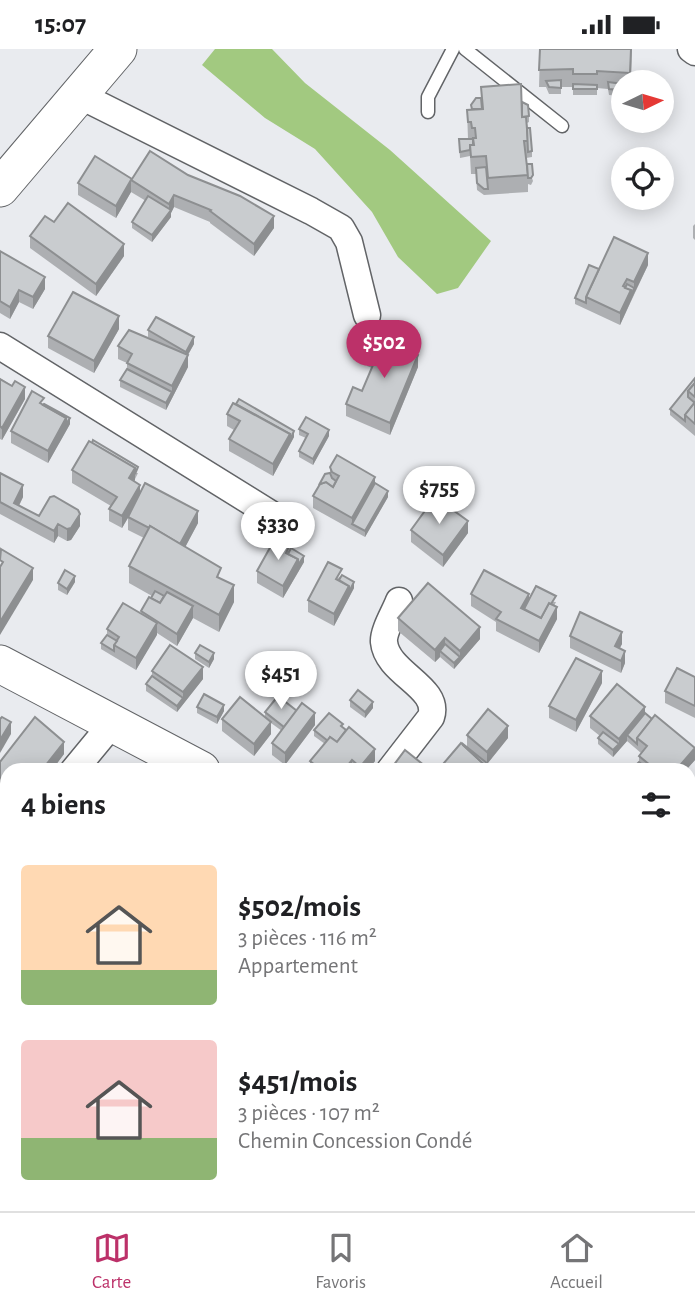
<!DOCTYPE html>
<html lang="fr">
<meta charset="utf-8">
<style>
:root{--surface:#fff;--page:#f6f6f6;--text:#202124;--muted:#757577;--line:#e0e0e0;--accent:#bc3169}
body{margin:0;font-family:"Alegreya Sans",sans-serif;background:var(--page);color:var(--text);height:100vh;display:flex;flex-direction:column;font-size:26px;white-space:nowrap}
*{box-sizing:border-box;margin:0}
p{font-size:23px;color:var(--muted)}
.icon{flex:none;width:38px;height:38px;fill:none;stroke:currentColor;stroke-width:2;stroke-linecap:round;stroke-linejoin:round}
.map{position:relative;flex:1;overflow:hidden}
.panel{position:absolute;left:0px;top:714px;width:696px;height:448px;display:flex;flex-direction:column;background:var(--surface);border-radius:21px 21px 0 0;box-shadow:0 4px 18px #0003}
.panel>*{flex:none}
.needle{width:46px;rotate:85deg}
.buttons{position:absolute;left:611px;top:21px;display:grid;gap:14px}
.buttons a{display:grid;place-items:center;width:63px;height:63px;border-radius:50%;background:var(--surface);box-shadow:0 4px 18px #0003;font-size:35px}
.price{position:absolute;translate:-50% -60px;padding:0 16px;border-radius:24px;background:#fff;color:#222;font-size:23px;line-height:46px;filter:drop-shadow(0 2px 4px #0008)}
.price::after{content:'';position:absolute;left:50%;top:42px;width:21px;height:16px;margin-left:-10px;background:inherit;clip-path:polygon(0 0,100% 0,50% 100%)}
.price.active{background:var(--accent);color:#fff}
ul{padding:0;list-style:none}
li{display:flex;align-items:center;gap:21px;height:175px;padding:0 21px}
li span{display:grid;place-items:center;flex:none;width:196px;height:140px;border-radius:7px;color:#555}
li>.icon{margin-inline-start:auto}
span .icon{width:84px;height:84px;fill:#fffc;stroke-width:1}
li b{font-size:30px}
h2{display:flex;justify-content:space-between;align-items:center;height:84px;padding:0 21px;font-size:30px}
.status{display:flex;justify-content:space-between;align-items:center;height:49px;padding:0 35px;background:var(--surface);direction:ltr}
.status svg{height:19px;fill:currentColor}
.tab-bar{display:flex;justify-content:space-around;align-items:center;height:98px;border-top:2px solid var(--line);background:var(--surface);font-size:19px;color:var(--muted)}
.tab-bar a{display:grid;justify-items:center;gap:4px}
.tab-bar .active{color:var(--accent)}
.map>svg:first-child{display:block}
</style>
<div class="status"><b>15:07</b><svg viewBox="0 0 49 12"><path d="M0 12V9h3v3zM5 12V6h3v6zM10 12V3h3v9zM15 12V0h3v12zM26 1h20v11H26zM47 4h2v5h-2z"/></svg></div>
<div class="map">
<svg width="695" height="1162" viewBox="0 0 695 1162">
<rect width="100%" height="100%" fill="#e9ebef"/>
<!-- green -->
<path fill="#a2c980" d="M215,0H272L305,34L390,101L491,192L458,239L437,245L398,208L372,163L315,100L265,69L202,16Z"/>
<g fill="none" stroke-linecap="round" stroke-linejoin="round">
<!-- lane casing -->
<g stroke="#626467" stroke-width="15">
<g id="lane">
<path d="M465,0L562,77"/>
<path d="M428,63V48L453,0"/>
</g>
</g>
<!-- street casing -->
<g stroke="#626467" stroke-width="29">
<g id="street">
<path d="M691,0L695,3"/>
<path d="M79,46L311,162L341,179L349,193L367,266"/>
<path d="M0,297L290,477"/>
<path d="M74,721L112,675"/>
<path d="M390,721L431,668C441,638 387,625 384,593C383,582 395,563 399,552"/>
<path d="M690,772L695,765"/>
<path d="M7,802C1,811 2,820 7,829"/>
<path d="M522,1155L530,1162"/>
</g>
</g>
<!-- secondary casing -->
<g stroke="#626467" stroke-width="39">
<g id="secondary">
<path d="M0,139L118,0"/>
<path d="M0,615L201,721"/>
<path d="M690,1000L695,1005"/>
</g>
</g>
<!-- lane -->
<use href="#lane" stroke="#fff" stroke-width="12"/>
<!-- street -->
<use href="#street" stroke="#fff" stroke-width="26"/>
<!-- secondary -->
<use href="#secondary" stroke="#fff" stroke-width="37"/>
</g>
<!-- wall -->
<g fill="#adafb2">
<path d="M540,0H632L631,33H623V44L620,47L609,46L608,40L597,39V46H573V38H561V45H549L546,38H539Z"/>
<path d="M481,38L522,53L529,67V73L527,74L532,102V108L526,109L527,115L533,132L531,136L528,135V143L484,146L477,141L476,125H471L470,107L460,109L459,90H468L467,61H471L481,49Z"/>
<path d="M132,130L274,179L254,207L210,174V173L174,158L171,164V168L152,193L132,179V173L146,152L131,143L116,169L78,146V134Z"/>
<path d="M54,173L124,207L96,247L30,199V187Z"/>
<path d="M695,175V191L693,189V177Z"/>
<path d="M0,202L45,240L33,260L19,253L10,270L0,264Z"/>
<path d="M648,216L620,276L575,255V249L599,220Z"/>
<path d="M119,280L94,324L48,299V287Z"/>
<path d="M148,281L194,295L188,306V318L166,361L120,338V331L127,320V314L118,310V297L159,294L148,288Z"/>
<path d="M367,305L418,318L390,386L346,367V355L362,342L372,319L367,317Z"/>
<path d="M0,329L13,337L25,350L2,391L0,390Z"/>
<path d="M695,329V387L670,366V360Z"/>
<path d="M44,355L70,375L48,414L11,394V382Z"/>
<path d="M227,365L294,388L273,427L229,402V390L234,381L227,377Z"/>
<path d="M299,380L329,387L313,416L299,408V402L306,389L299,386Z"/>
<path d="M330,418L375,434L388,448L365,488L313,459V447L330,424Z"/>
<path d="M72,421L138,424L134,432L140,445L198,474L185,498L221,530L234,553L219,583L193,569L177,597L157,584L136,621L101,600V594L107,586V580L141,565V562L152,547L129,534V517L144,489L128,481V469L122,479L109,472V460L111,457L72,434Z"/>
<path d="M0,424L23,448L19,457L39,467L80,477L71,491L67,492L58,487L54,494L0,465Z"/>
<path d="M411,481L468,484L443,518L411,493Z"/>
<path d="M291,500L304,513L283,549L257,534V522Z"/>
<path d="M342,526L354,539L334,577L308,563V551Z"/>
<path d="M75,533L67,546L58,541V534Z"/>
<path d="M471,545L556,553L554,557L557,570L539,604L496,582V573L471,557Z"/>
<path d="M398,569L480,590L454,620L440,608L435,613L398,582Z"/>
<path d="M570,587L622,595L619,599L625,614L621,624L570,599Z"/>
<path d="M195,604L214,610L209,619L195,610Z"/>
<path d="M152,622L203,630L177,663L146,642V635L152,627Z"/>
<path d="M695,628V669L665,654V642Z"/>
<path d="M602,634L576,683L549,669V657Z"/>
<path d="M350,651L373,659L365,669L350,658Z"/>
<path d="M197,658L224,662L217,675L197,664Z"/>
<path d="M265,663L315,676L285,716L272,706V694L282,682L271,674V685L254,707L222,682V670L265,668Z"/>
<path d="M645,664L695,711L686,721H633V719L639,713V707L641,704L627,692L613,708L598,695V689L600,687L590,679V667Z"/>
<path d="M343,678L375,712L368,721H310V712L325,695L314,687V681Z"/>
<path d="M467,686L508,689L488,714L493,721L467,698Z"/>
<path d="M64,705L52,721H7V768L0,763V713Z"/>
<path d="M691,771L695,773V796L690,792V779L691,776Z"/>
<path d="M695,1089V1127L690,1122V1095Z"/>
<path d="M330,1155H386L380,1162H339Z"/>
</g>
<!-- shaded-wall -->
<g fill="#8d8f91">
<path d="M623,38V44L620,47V41Z"/>
<path d="M131,131V143L116,169V157Z"/>
<path d="M174,146V158L171,164V168L152,193V186L169,164V155Z"/>
<path d="M274,167V179L254,207V195Z"/>
<path d="M124,195V207L96,247V235Z"/>
<path d="M648,204V216L634,245V233Z"/>
<path d="M45,228V240L33,260V248Z"/>
<path d="M634,239V245L620,276V264L631,241Z"/>
<path d="M19,241V253L10,270V258Z"/>
<path d="M119,267V280L94,324V312Z"/>
<path d="M194,288V295L186,309V303Z"/>
<path d="M188,306V318L166,361V354L172,343V337Z"/>
<path d="M418,306V318L390,386V374Z"/>
<path d="M25,338V350L2,391V379Z"/>
<path d="M66,369H70V375L48,414V402Z"/>
<path d="M329,381V387L313,416V410Z"/>
<path d="M294,382V388L273,427V415L290,385Z"/>
<path d="M135,419V431L129,441V429Z"/>
<path d="M375,428V440L352,475V469Z"/>
<path d="M23,436V448L16,462L14,454Z"/>
<path d="M140,436V448L122,479V467Z"/>
<path d="M388,442V448L365,488V482Z"/>
<path d="M198,462V474L180,508V496Z"/>
<path d="M80,465V477L71,491L67,492V480Z"/>
<path d="M468,472V484L443,518V506Z"/>
<path d="M58,475V487L54,494V482Z"/>
<path d="M304,507V513L283,549V537L298,510Z"/>
<path d="M33,519V531L0,586V573Z"/>
<path d="M75,527V533L67,546V540Z"/>
<path d="M354,533V539L334,577V565L349,537Z"/>
<path d="M234,536V553L219,583V566Z"/>
<path d="M529,545V557L521,565V559Z"/>
<path d="M193,557V569L177,597V585Z"/>
<path d="M557,558V570L539,604V592Z"/>
<path d="M157,574V586L136,621V609Z"/>
<path d="M480,578V590L454,620V614L460,608V602Z"/>
<path d="M622,583V595L615,609V597Z"/>
<path d="M445,589V601L440,602V608L435,613V601Z"/>
<path d="M625,602V614L621,624V612Z"/>
<path d="M214,604V610L209,619V613Z"/>
<path d="M203,618V630L177,663V657L183,649V643Z"/>
<path d="M602,622V634L576,683V671Z"/>
<path d="M373,653V659L365,669V663Z"/>
<path d="M224,656V662L217,675V668Z"/>
<path d="M645,658V670L627,686V692L613,708V701L619,695V690Z"/>
<path d="M315,664V676L285,716V704Z"/>
<path d="M11,673V685L0,704V691Z"/>
<path d="M271,673V685L254,707V695Z"/>
<path d="M508,677V689L487,715V703Z"/>
<path d="M64,693V705L52,721H42Z"/>
<path d="M695,699V711L686,721H676Z"/>
<path d="M375,700V712L368,721H360V718Z"/>
<path d="M352,711V721H344Z"/>
<path d="M7,729V741L0,750V738Z"/>
<path d="M7,916V928L0,936V924Z"/>
<path d="M376,1155H386L380,1162H370Z"/>
</g>
<!-- building -->
<g fill="#c9cccf" stroke="#8d8f91" stroke-width="2">
<path d="M540,0H631L630,24L597,22V25H573V20L539,21Z"/>
<path d="M561,31V39L549,38L546,32Z"/>
<path d="M608,33L623,35V38L620,41L609,40Z"/>
<path d="M521,35L522,68H526L528,92H524L528,126L488,129L486,107L471,108L470,96H474L473,89H476L475,79H472L471,73H468L467,61L483,60L481,38Z"/>
<path d="M573,35L597,36V40H573Z"/>
<path d="M476,49H481L482,60H472L471,56Z"/>
<path d="M522,53L528,56L529,67L522,68Z"/>
<path d="M527,79H530L532,102L528,103Z"/>
<path d="M459,90H473V96H470V101L460,103Z"/>
<path d="M150,102L188,126L240,147L274,167L254,195L210,162L211,161L174,146L169,155L131,131L116,157L78,134L95,107L132,130Z"/>
<path d="M527,115H532L533,126L531,129H528Z"/>
<path d="M486,118L488,140H484L477,134L476,119Z"/>
<path d="M148,147L171,161L152,186L132,173Z"/>
<path d="M68,154L124,195L96,235L30,187L45,167L54,173Z"/>
<path d="M614,188L648,204L634,233L627,230L623,237L631,241L620,264L586,248Z"/>
<path d="M0,202L45,228L33,248L19,241L10,258L0,252Z"/>
<path d="M589,216L599,220L586,248V254L575,249Z"/>
<path d="M627,235L634,239L631,247V241L625,239Z"/>
<path d="M73,243L119,267L94,312L48,287Z"/>
<path d="M156,268L194,288L186,303L148,281Z"/>
<path d="M129,281L188,306L172,337L127,314L132,305L118,297Z"/>
<path d="M374,287L418,306L390,374L346,355L353,338L362,342L376,309L367,305Z"/>
<path d="M127,320L172,343L166,354L120,331Z"/>
<path d="M695,329V334L688,342V348L695,354L685,366V372L670,360Z"/>
<path d="M0,330L12,337L15,332L25,338L2,379L0,377Z"/>
<path d="M695,334V348L688,342Z"/>
<path d="M32,342L44,349L40,354L66,369L48,402L11,382Z"/>
<path d="M239,350L294,382L290,391V385L236,355Z"/>
<path d="M695,353V375L685,366Z"/>
<path d="M233,354L290,385L273,415L229,390L240,372L227,365Z"/>
<path d="M44,355L70,369L66,375V369L43,356Z"/>
<path d="M306,368L329,381L313,410L299,402L308,385L299,380Z"/>
<path d="M93,391L138,418L135,425V419L92,394Z"/>
<path d="M89,392L135,419L129,429L140,436L122,467L109,460L117,448L72,421Z"/>
<path d="M337,406L375,428L352,469L313,447L320,435L326,433L333,438L339,427L332,423L330,418Z"/>
<path d="M0,424L23,436L14,454L39,467L50,448L54,447L78,461L80,465L71,479L67,480L58,475L54,482L0,453Z"/>
<path d="M330,424L332,429L336,432L333,438L326,433L320,435L319,436L325,425Z"/>
<path d="M145,434L198,462L180,495L150,477L149,479L128,468Z"/>
<path d="M375,434L388,442L365,482L352,475Z"/>
<path d="M435,448L468,472L443,506L411,481Z"/>
<path d="M150,477L221,519L217,528L234,536L219,566L129,517Z"/>
<path d="M277,486L291,494L286,504L298,510L283,537L257,522Z"/>
<path d="M291,499L304,507L298,516V510L288,505Z"/>
<path d="M1,500L33,519L0,573V518L3,513L0,511Z"/>
<path d="M328,513L342,520L336,530L349,537L334,565L308,551Z"/>
<path d="M65,521L75,527L67,540L58,534Z"/>
<path d="M484,521L529,545L521,559L541,569L549,554L557,558L539,592L496,570L501,563L471,545Z"/>
<path d="M342,526L354,533L349,543V537L339,531Z"/>
<path d="M428,534L480,578L460,602L445,589L435,601L398,569Z"/>
<path d="M536,537L556,547L551,555L549,554L541,569L524,560Z"/>
<path d="M155,542L164,547L160,554L151,549Z"/>
<path d="M167,543L193,557L177,585L141,562L149,548L160,554Z"/>
<path d="M123,554L157,574L136,609L114,596L119,588L107,580Z"/>
<path d="M580,563L622,583L615,597L625,602L621,612L570,587Z"/>
<path d="M107,586L117,592L114,596V602L101,594Z"/>
<path d="M445,595L460,608L454,614L440,602Z"/>
<path d="M170,596L203,618L183,643L152,622Z"/>
<path d="M200,596L214,604L209,613L195,604Z"/>
<path d="M576,609L602,622L576,671L549,657Z"/>
<path d="M677,619L695,628V657L665,642Z"/>
<path d="M152,627L183,649L177,657L146,635Z"/>
<path d="M617,635L645,658L619,690L590,667Z"/>
<path d="M358,641L373,653L365,663L350,651Z"/>
<path d="M204,645L224,656L217,668L197,658Z"/>
<path d="M278,647L297,662L284,678L265,663Z"/>
<path d="M240,648L271,673L254,695L222,670Z"/>
<path d="M302,654L315,664L285,704L272,694Z"/>
<path d="M488,660L508,677L487,703L467,686Z"/>
<path d="M329,664L343,675L341,677L346,681L337,693L330,688L328,692L314,681Z"/>
<path d="M645,664L652,670L637,689V695L627,686Z"/>
<path d="M655,666L695,699L676,721H656L639,707L647,697L637,689Z"/>
<path d="M2,668L11,673L0,691V670Z"/>
<path d="M35,668L64,693L42,721H7V729L0,738V713Z"/>
<path d="M349,678L375,700L360,718L352,711L344,721H321L310,712L330,688L337,693Z"/>
<path d="M603,683L619,695L613,701L598,689Z"/>
<path d="M461,694L488,719L486,721H438Z"/>
<path d="M463,695L493,719L491,721H488V719L463,696Z"/>
<path d="M405,701L430,721H390Z"/>
<path d="M639,713L649,721H636L633,719Z"/>
<path d="M7,735V762L0,756V744Z"/>
<path d="M691,776L695,779V790L690,785V779Z"/>
<path d="M1,893L7,899V902L0,895Z"/>
<path d="M0,896L7,902V916L0,924Z"/>
<path d="M695,1089V1097L690,1102V1108L695,1112V1121L690,1116V1095Z"/>
<path d="M695,1097V1106L690,1102Z"/>
<path d="M123,1155H206L207,1156L204,1162H127L121,1158Z"/>
<path d="M338,1155H350L359,1162H347Z"/>
<path d="M357,1155H376L370,1162H366Z"/>
<path d="M499,1155H501L508,1162H493Z"/>
<path d="M666,1155H674L682,1162H659Z"/>
<path d="M211,1156L220,1162H207Z"/>
<path d="M646,1158L652,1162H642Z"/>
</g>
</svg>
<div class="buttons">
<a><svg class="needle" viewBox="-14 -14 28 28"><path d="M0-13l5 13h-10z" fill="#e53935"/><path d="M0 13l5-13h-10z" fill="#757577"/></svg></a>
<a><svg class="icon" aria-label="locate" viewBox="0 0 24 24"><circle cx="12" cy="12" r="6"/><path d="M12 2v4M12 18v4M2 12h4M18 12h4"/></svg></a>
</div>
<b class="price active" style="left:384px;top:331px">$502</b>
<b class="price" style="left:439px;top:477px">$755</b>
<b class="price" style="left:278px;top:513px">$330</b>
<b class="price" style="left:281px;top:662px">$451</b>
<section class="panel">
<h2>4 biens<svg class="icon" aria-label="filters" viewBox="0 0 24 24"><path d="M4 7h16M4 17h16"/><circle cx="9" cy="7" r="2"/><circle cx="15" cy="17" r="2"/></svg></h2>
<ul>
<li><span style="background:linear-gradient(#ffd9b3 75%,#8fb573 0)"><svg class="icon" aria-label="home" viewBox="0 0 24 24"><path d="M3 11l9-7 9 7M6 9v11h12V9"/></svg></span><div><b>$502/mois</b><p>3 pièces · 116 m²</p><p>Appartement</p></div></li>
<li><span style="background:linear-gradient(#f6c9c9 70%,#8fb573 0)"><svg class="icon" aria-label="home" viewBox="0 0 24 24"><path d="M3 11l9-7 9 7M6 9v11h12V9"/></svg></span><div><b>$451/mois</b><p>3 pièces · 107 m²</p><p>Chemin Concession Condé</p></div></li>
</ul>
</section>
</div>
<nav class="tab-bar">
<a class="active"><svg class="icon" aria-label="map" viewBox="0 0 24 24"><path d="M3 6l6-2 6 2 6-2v14l-6 2-6-2-6 2zM9 4v14M15 6v14"/></svg>Carte</a>
<a><svg class="icon" aria-label="saved" viewBox="0 0 24 24"><path d="M7 4h10v16l-5-4-5 4z"/></svg>Favoris</a>
<a><svg class="icon" aria-label="home" viewBox="0 0 24 24"><path d="M3 11l9-7 9 7M6 9v11h12V9"/></svg>Accueil</a>
</nav>
